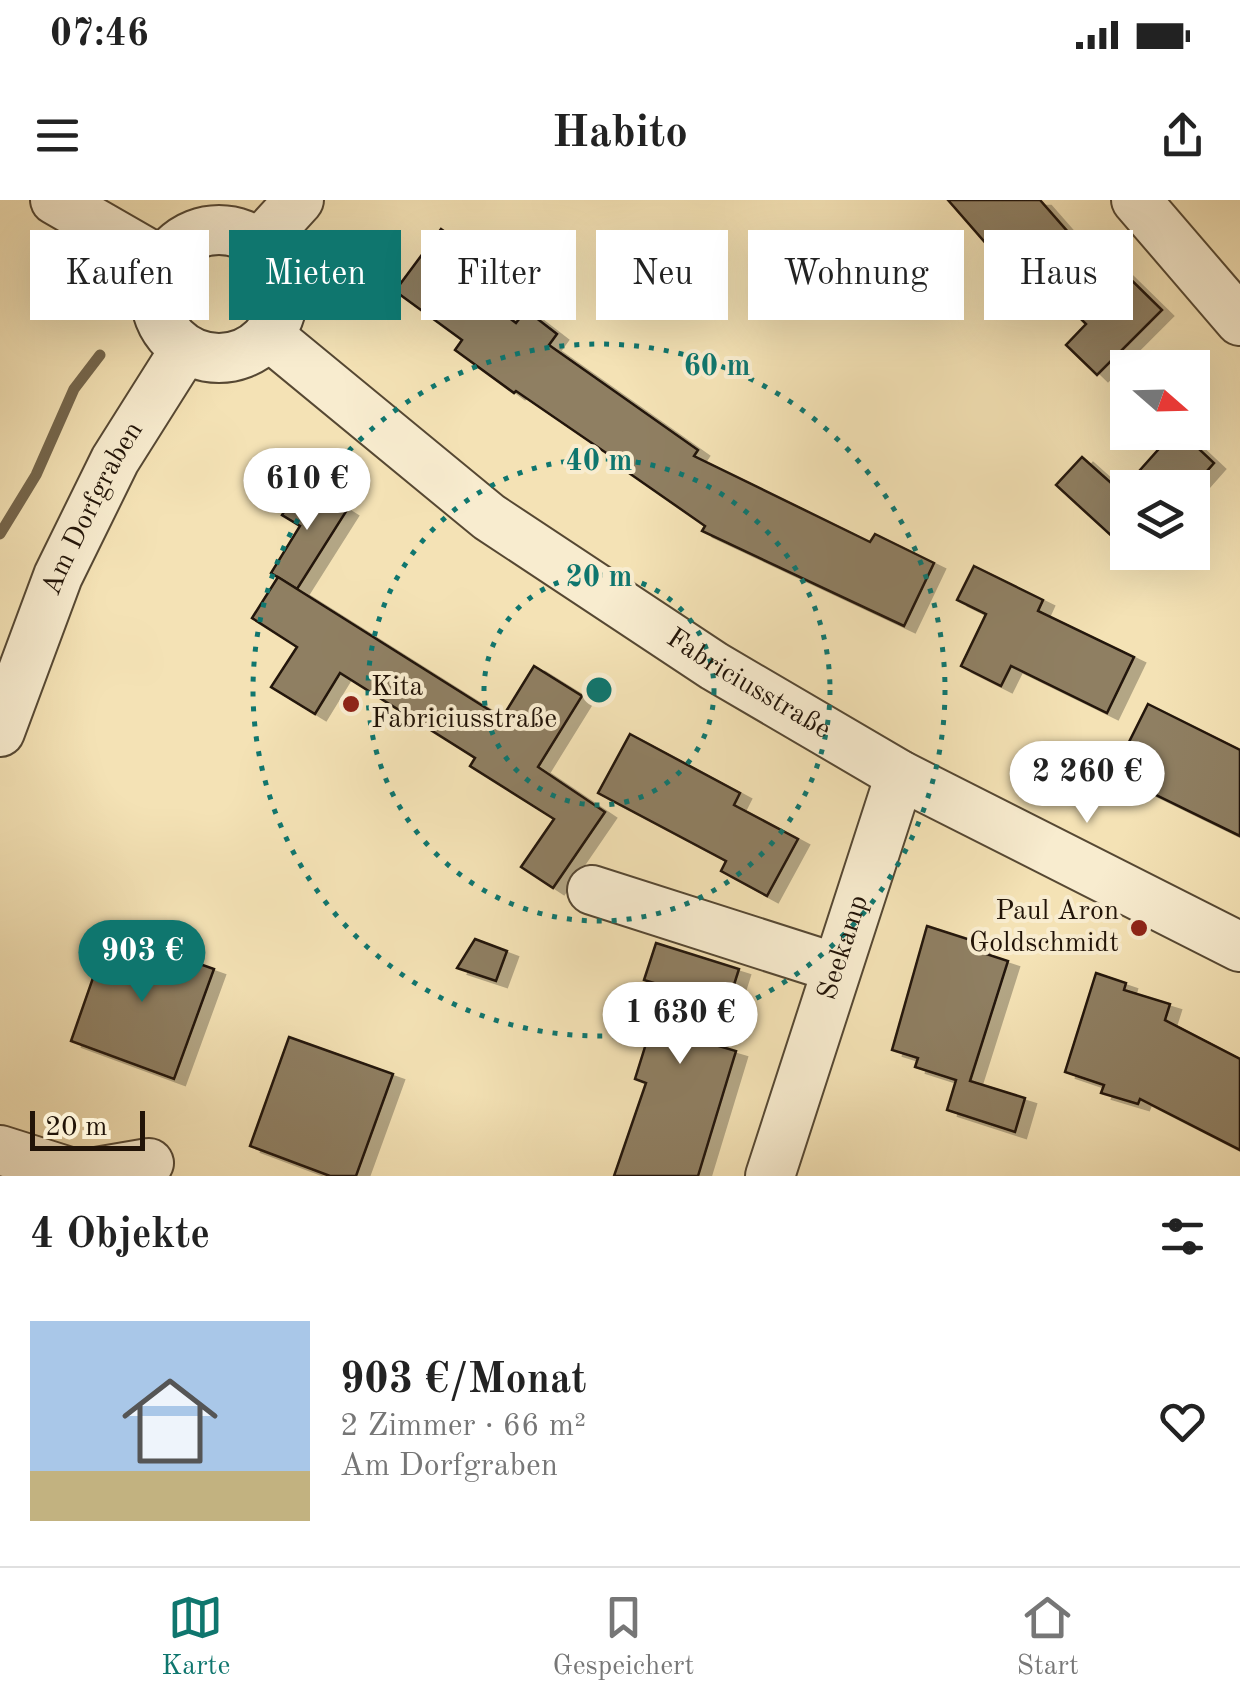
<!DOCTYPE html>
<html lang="de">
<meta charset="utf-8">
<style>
:root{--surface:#fff;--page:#f6f6f6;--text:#222;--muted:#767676;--line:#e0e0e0;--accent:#0f766e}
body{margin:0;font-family:"Old Standard TT",serif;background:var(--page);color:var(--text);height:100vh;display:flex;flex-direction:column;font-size:38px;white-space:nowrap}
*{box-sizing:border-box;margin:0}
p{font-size:32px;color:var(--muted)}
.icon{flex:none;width:55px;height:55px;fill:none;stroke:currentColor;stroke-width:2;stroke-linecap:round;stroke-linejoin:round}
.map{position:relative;height:976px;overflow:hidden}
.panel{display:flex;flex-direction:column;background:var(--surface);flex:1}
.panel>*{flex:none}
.guide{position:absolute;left:30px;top:30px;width:1180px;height:90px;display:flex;gap:20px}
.needle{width:65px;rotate:110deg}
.fabs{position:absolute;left:1110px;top:150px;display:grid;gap:20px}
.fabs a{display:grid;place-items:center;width:100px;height:100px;border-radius:0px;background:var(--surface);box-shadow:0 10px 40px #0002;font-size:50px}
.scale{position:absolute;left:30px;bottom:25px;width:115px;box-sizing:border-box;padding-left:10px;border:5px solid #221408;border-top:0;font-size:28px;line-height:35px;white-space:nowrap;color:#221408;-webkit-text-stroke:8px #f8eccf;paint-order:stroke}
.price{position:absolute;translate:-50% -85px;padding:0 22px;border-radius:35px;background:#fff;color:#222;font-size:32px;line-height:65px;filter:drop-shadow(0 2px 5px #0008)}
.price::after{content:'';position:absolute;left:50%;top:60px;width:30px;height:22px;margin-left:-15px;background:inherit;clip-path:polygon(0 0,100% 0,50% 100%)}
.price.active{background:var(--accent);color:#fff}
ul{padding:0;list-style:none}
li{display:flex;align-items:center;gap:30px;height:250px;padding:0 30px}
li span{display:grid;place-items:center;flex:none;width:280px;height:200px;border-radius:0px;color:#555}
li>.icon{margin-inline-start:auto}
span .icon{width:120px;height:120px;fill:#fffc;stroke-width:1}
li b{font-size:42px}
h2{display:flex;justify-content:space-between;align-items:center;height:120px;padding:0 30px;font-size:42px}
.pill{padding:0 35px;border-radius:0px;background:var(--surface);box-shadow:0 10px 40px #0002;font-size:35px;line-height:90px}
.pill.active{background:var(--accent);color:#fff}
.status{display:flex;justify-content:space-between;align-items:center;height:70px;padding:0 50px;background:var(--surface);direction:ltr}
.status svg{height:28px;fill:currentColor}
header{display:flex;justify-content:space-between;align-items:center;height:130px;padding:0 30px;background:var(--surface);font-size:45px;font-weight:700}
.menu{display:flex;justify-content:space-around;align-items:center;height:140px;border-top:2px solid var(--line);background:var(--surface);font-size:28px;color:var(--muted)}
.menu a{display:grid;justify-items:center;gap:5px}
.menu .active{color:var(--accent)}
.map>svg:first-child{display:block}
</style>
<div class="status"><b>07:46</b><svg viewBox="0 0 49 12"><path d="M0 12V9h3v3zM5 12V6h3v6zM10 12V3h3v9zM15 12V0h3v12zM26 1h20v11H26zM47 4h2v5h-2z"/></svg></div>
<header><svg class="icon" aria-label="menu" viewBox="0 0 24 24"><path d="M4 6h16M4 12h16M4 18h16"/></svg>Habito<svg class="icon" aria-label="share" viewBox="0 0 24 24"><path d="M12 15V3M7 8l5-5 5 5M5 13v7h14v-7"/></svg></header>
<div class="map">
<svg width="1240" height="976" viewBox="0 0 1240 976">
<defs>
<filter id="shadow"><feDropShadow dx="11" dy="6" stdDeviation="0" flood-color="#0004"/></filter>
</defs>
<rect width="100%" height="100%" fill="#f4e2b5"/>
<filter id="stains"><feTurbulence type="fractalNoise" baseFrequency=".002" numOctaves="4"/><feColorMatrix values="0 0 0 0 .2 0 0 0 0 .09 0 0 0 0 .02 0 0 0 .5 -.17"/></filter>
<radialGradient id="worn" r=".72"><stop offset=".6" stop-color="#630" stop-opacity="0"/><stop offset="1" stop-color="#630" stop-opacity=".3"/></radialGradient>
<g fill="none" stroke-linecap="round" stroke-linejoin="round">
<!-- stream -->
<path stroke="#75664c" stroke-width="11" d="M0,334L36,275L74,189L100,155"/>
</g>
<!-- building -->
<g fill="#8f7f62" stroke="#221408" stroke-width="2.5" filter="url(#shadow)">
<path d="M948,0H1040L1068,32L1016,78Z"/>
<path d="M441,29L482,59L464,84L516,123L526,110L557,134L549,145L698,250L694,256L870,342L875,334L934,363L904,426L702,331L705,326L616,264L618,261L516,191L514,193L455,150L462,140L395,91Z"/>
<path d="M1116,59V65L1162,110L1097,175L1066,145L1086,124L1069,107Z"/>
<path d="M1174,232H1181L1214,263L1192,288H1124Z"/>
<path d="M1082,257L1128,298V351L1056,285Z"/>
<path d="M303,282L347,310L297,389L271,373L300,326L282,315Z"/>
<path d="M974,366L1043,400L1038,411L1134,457L1107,513L1011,466L1001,486L961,466L986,414L957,400Z"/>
<path d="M278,377L502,518L534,466L582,496L538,567L605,612L553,688L521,667L554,619L470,566L475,558L340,473L315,514L271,487L297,447L252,418Z"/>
<path d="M1148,504L1240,550V636L1113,574Z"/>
<path d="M630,534L740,593L734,605L798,639L767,696L721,671L726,661L598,593Z"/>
<path d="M927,726L980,743L977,751L1008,761L970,881L1025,898L1015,932L947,910L956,880L915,867L918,858L892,850Z"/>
<path d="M109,732L214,769L174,879L71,841Z"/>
<path d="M475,739L507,751L496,781L457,768Z"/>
<path d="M656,743L739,769L715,845L736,851L698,976H614L646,883L635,879L664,786L644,780Z"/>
<path d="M1096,773L1126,783L1124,790L1170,804L1165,820L1240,859V950L1140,899L1138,904L1101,893L1104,885L1065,872Z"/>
<path d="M289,837L393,874L356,976H330L250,946Z"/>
</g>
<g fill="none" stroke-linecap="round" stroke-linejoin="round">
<!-- minor casing -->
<g stroke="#564833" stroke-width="52">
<g id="minor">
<path d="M55,0L163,62"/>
<path d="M1136,0L1240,121"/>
<circle cx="219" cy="94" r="64"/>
<path d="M259,44L299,0"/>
<path id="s1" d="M268,135L489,317L714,466L900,575L1240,747"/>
<path id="s2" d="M0,532L58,376L115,260L185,149"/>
<path d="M592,690L836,768"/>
<path d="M0,950L79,975L149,963"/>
<path id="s3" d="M770,976L900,575"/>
</g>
</g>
<!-- minor -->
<use href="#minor" stroke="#f8eccf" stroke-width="48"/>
</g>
<!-- distance rings -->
<g fill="none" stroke="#0f766e" stroke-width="5" stroke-dasharray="5 10">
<circle cx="599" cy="490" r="115"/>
<circle cx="599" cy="490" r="231"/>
<circle cx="599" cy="490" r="346"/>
</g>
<!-- markers -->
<g fill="#8f2418" stroke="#f8eccf" stroke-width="4">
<circle cx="351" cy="504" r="10"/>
<circle cx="1139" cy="728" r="10"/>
</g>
<g text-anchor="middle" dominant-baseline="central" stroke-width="8" stroke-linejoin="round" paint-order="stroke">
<!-- street labels -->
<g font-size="28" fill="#221408" stroke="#f8eccf">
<text stroke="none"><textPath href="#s2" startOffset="242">Am Dorfgraben</textPath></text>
<text stroke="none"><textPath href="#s1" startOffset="595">Fabriciusstraße</textPath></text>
<text stroke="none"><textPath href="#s3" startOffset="240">Seekamp</textPath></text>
</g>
<!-- poi labels -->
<g font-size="28" fill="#221408" stroke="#f8eccf" text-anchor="start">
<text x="371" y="488">Kita<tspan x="371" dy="32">Fabriciusstraße</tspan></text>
<text x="1119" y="712" text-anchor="end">Paul Aron<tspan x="1119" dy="32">Goldschmidt</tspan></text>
</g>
</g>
<circle cx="599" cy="490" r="15" fill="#0f766e" stroke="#f8eccf" stroke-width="5"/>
<g font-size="30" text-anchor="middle" font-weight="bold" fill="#0f766e" stroke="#f8eccf" stroke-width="8" stroke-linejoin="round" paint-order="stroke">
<text x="717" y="175">60 m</text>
<text x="599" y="270">40 m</text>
<text x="599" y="386">20 m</text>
</g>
<rect width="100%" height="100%" filter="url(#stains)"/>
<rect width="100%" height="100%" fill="url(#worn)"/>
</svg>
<div class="fabs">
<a><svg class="needle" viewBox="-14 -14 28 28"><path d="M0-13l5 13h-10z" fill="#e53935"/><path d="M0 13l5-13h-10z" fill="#767676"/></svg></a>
<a><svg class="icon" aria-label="layers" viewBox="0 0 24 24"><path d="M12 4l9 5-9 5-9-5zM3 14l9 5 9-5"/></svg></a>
</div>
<div class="scale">20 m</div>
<b class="price" style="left:307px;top:333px">610 €</b>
<b class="price" style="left:1087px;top:626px">2 260 €</b>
<b class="price active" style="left:142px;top:805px">903 €</b>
<b class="price" style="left:680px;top:867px">1 630 €</b>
<div class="guide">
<a class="pill">Kaufen</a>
<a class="pill active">Mieten</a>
<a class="pill">Filter</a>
<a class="pill">Neu</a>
<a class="pill">Wohnung</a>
<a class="pill">Haus</a>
</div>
</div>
<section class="panel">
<h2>4 Objekte<svg class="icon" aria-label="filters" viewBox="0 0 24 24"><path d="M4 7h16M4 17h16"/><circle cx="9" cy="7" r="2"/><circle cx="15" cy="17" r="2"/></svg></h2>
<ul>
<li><span style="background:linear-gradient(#a9c7e8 75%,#c2b280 0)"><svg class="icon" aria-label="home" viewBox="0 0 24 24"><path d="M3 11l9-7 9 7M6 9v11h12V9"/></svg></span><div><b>903 €/Monat</b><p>2 Zimmer · 66 m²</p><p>Am Dorfgraben</p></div><svg class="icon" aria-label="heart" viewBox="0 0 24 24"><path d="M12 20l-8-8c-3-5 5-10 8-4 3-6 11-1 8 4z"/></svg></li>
</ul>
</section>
<nav class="menu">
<a class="active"><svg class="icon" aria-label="map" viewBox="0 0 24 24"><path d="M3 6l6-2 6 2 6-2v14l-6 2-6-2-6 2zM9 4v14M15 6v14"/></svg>Karte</a>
<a><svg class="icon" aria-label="saved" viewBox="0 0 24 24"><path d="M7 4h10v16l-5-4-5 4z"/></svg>Gespeichert</a>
<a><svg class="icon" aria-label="home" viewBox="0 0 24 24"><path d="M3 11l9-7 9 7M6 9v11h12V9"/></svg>Start</a>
</nav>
